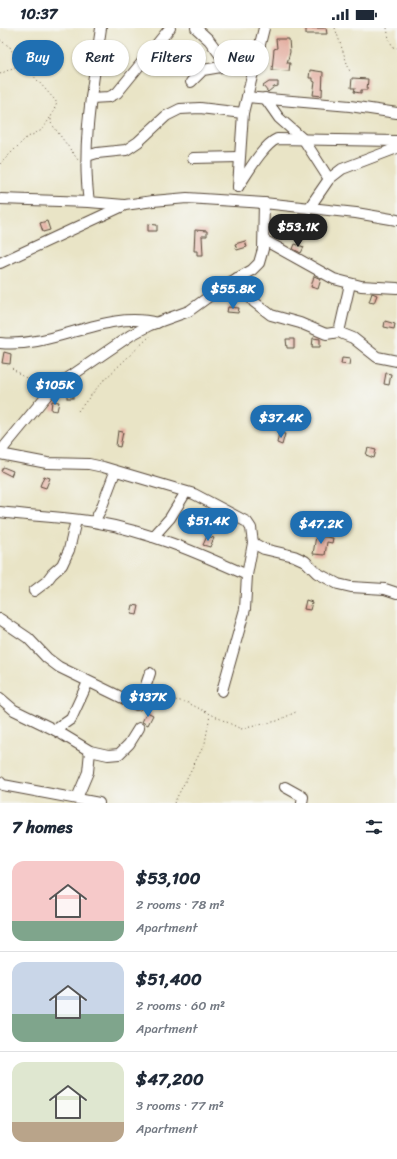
<!DOCTYPE html>
<meta charset="utf-8">
<style>
:root{--surface:#fff;--page:#f2f2f3;--text:#1f2937;--muted:#747a83;--line:#e0e1e3;--accent:#1f6fb2}
body{margin:0;font-family:Sriracha,sans-serif;background:var(--page);color:var(--text);height:100vh;display:flex;flex-direction:column;font-size:15px;white-space:nowrap}
*{box-sizing:border-box;margin:0}
p{font-size:13px;color:var(--muted)}
.icon{flex:none;width:22px;height:22px;fill:none;stroke:currentColor;stroke-width:2;stroke-linecap:round;stroke-linejoin:round}
.map{position:relative;height:775px;overflow:hidden}
.details{display:flex;flex-direction:column;background:var(--surface);flex:1}
.details>*{flex:none}
.hud{position:absolute;left:12px;top:12px;width:373px;height:36px;display:flex;gap:8px}
.price{position:absolute;translate:-50% -34px;padding:0 9px;border-radius:14px;background:var(--accent);color:#fff;font-size:13px;line-height:26px;filter:drop-shadow(0 1px 2px #0008)}
.price::after{content:'';position:absolute;left:50%;top:24px;width:12px;height:9px;margin-left:-6px;background:inherit;clip-path:polygon(0 0,100% 0,50% 100%)}
.price.selected{background:#222;color:#fff}
ul{padding:0;list-style:none}
li{display:flex;align-items:center;gap:12px;height:100px;padding:0 12px}
li+li{border-top:1px solid var(--line)}
li span{display:grid;place-items:center;flex:none;width:112px;height:80px;border-radius:12px;color:#555}
li>.icon{margin-inline-start:auto}
span .icon{width:48px;height:48px;fill:#fffc;stroke-width:1}
li b{font-size:17px}
h2{display:flex;justify-content:space-between;align-items:center;height:48px;padding:0 12px;font-size:17px}
.pill{padding:0 14px;border-radius:18px;background:var(--surface);box-shadow:0 1px 3px #0004;font-size:14px;line-height:36px}
.pill.selected{background:var(--accent);color:#fff}
.status{display:flex;justify-content:space-between;align-items:center;height:28px;padding:0 20px;background:var(--surface);direction:ltr}
.status svg{height:11px;fill:currentColor}
.map>svg:first-child{display:block}
</style>
<div class="status"><b>10:37</b><svg viewBox="0 0 49 12"><path d="M0 12V9h3v3zM5 12V6h3v6zM10 12V3h3v9zM15 12V0h3v12zM26 1h20v11H26zM47 4h2v5h-2z"/></svg></div>
<div class="map">
<svg width="397" height="775" viewBox="0 0 397 775">
<rect width="100%" height="100%" fill="#f6f6f2"/>
<filter id="ink" filterUnits="userSpaceOnUse"><feTurbulence type="fractalNoise" baseFrequency=".025" numOctaves="2"/><feDisplacementMap in="SourceGraphic" scale="8" xChannelSelector="R" yChannelSelector="G"/><feConvolveMatrix kernelMatrix="1 2 1 2 8 2 1 2 1" color-interpolation-filters="sRGB"/></filter>
<filter id="wash" filterUnits="userSpaceOnUse"><feTurbulence type="fractalNoise" baseFrequency=".012" numOctaves="4" result="noise"/><feDisplacementMap in="SourceGraphic" scale="16" xChannelSelector="R" yChannelSelector="G"/><feGaussianBlur stdDeviation="0.9" result="paint"/><feColorMatrix in="noise" values="0 0 0 0 0 0 0 0 0 0 0 0 0 0 0 0 0 1.4 0 .05"/><feComposite in="paint" operator="in"/></filter>
<g filter="url(#wash)">
<rect width="100%" height="100%" fill="#e9e4c6"/>
<g id="blocks">
<!-- building -->
<g fill="#e4afa1">
<path d="M306,0H326L327,6H306Z"/>
<path d="M276,11H289L290,24L287,35H290L289,43L272,42L274,21L277,20Z"/>
<path d="M310,42L323,44L322,68L313,67L315,54L313,53V50H309Z"/>
<path d="M352,50L368,51L367,62H361V65L354,64L355,60H351Z"/>
<path d="M269,54H278V58L274,59L268,64L263,58Z"/>
<path d="M47,193L50,202L43,204L40,195Z"/>
<path d="M148,196L157,197V203H148Z"/>
<path d="M195,202L207,203V208H202L203,227H197V223H194Z"/>
<path d="M245,213L247,219L237,222L235,216Z"/>
<path d="M295,216L304,219L301,225L293,221Z"/>
<path d="M314,248L321,251L318,261L311,259Z"/>
<path d="M372,265L377,267L374,275L369,274Z"/>
<path d="M228,279L239,280L238,285L227,284Z"/>
<path d="M385,293L395,296L394,301L384,299Z"/>
<path d="M313,310L320,311V319H312Z"/>
<path d="M286,311H294V320H287Z"/>
<path d="M4,324L11,326L10,336L2,335Z"/>
<path d="M342,330L350,331L349,337L341,336Z"/>
<path d="M386,345L391,346L389,357L384,356Z"/>
<rect x="67" y="359" width="6" height="11"/>
<path d="M52,373L59,374L57,383L51,382Z"/>
<path d="M118,403L123,404L120,419L116,418Z"/>
<path d="M279,405L285,406L282,417L277,415Z"/>
<path d="M368,420L376,422L374,430L366,427Z"/>
<path d="M3,439L13,443L11,448L1,443Z"/>
<path d="M44,448L50,450L46,460L40,458Z"/>
<path d="M207,508L214,510L210,519L203,517Z"/>
<path d="M316,508L333,510L332,515L327,514L325,527L313,526Z"/>
<path d="M306,572L312,574L310,582L304,581Z"/>
<path d="M133,577L139,578L137,587L131,586Z"/>
<path d="M147,684L153,687L148,697L142,694Z"/>
</g>
</g>
</g>
<g filter="url(#ink)">
<use href="#blocks" fill-opacity="0" stroke="#554637" stroke-width="1"/>
<g fill="none" stroke-linecap="round" stroke-linejoin="round">
<!-- minor casing -->
<g stroke="#554637" stroke-width="12">
<g id="minor">
<path d="M196,0L209,12L226,35L256,38"/>
<path d="M191,54L203,42L233,37"/>
<path d="M247,69L350,78L397,85"/>
<path d="M91,70L109,69L117,65L170,0"/>
<path d="M265,70L279,90L304,112L329,151"/>
<path d="M87,128L97,125L126,122L138,114L166,88L180,81L200,80L243,85"/>
<path d="M193,130L239,129"/>
<path d="M238,159C247,146 263,117 277,111L397,113"/>
<path d="M238,159L243,85L264,0"/>
<path d="M0,171L89,174L124,177"/>
<path d="M89,174C81,116 93,57 101,0"/>
<path d="M309,180L329,151L342,141L397,120"/>
<path d="M264,212L334,251L361,258L397,260"/>
<path d="M0,235L125,177L153,173L187,170L264,175L356,185L397,192"/>
<path d="M237,250L254,274L271,287L300,295L326,306L339,304L343,306L353,310L377,329L397,333"/>
<path d="M339,304L350,256"/>
<path d="M0,315C53,321 106,281 157,295"/>
<path d="M0,424L52,361L131,307L150,297L189,283L225,257L252,242L259,235L263,221L264,175"/>
<path d="M0,426L47,435L89,436L103,439L194,466L247,494L251,500L253,515L247,547L245,581L222,663"/>
<path d="M0,484C31,488 63,489 94,494C148,503 198,525 247,547"/>
<path d="M94,494L101,481L115,444"/>
<path d="M153,509L170,490L186,464"/>
<path d="M253,515L264,521L294,528L305,533L317,545L338,556L351,559L385,561L397,565"/>
<path d="M34,563L46,554L52,546L62,537L69,522L76,492"/>
<path d="M0,591L28,610L47,630L59,639L137,677L140,675L150,645"/>
<path d="M0,670L14,682L55,702L90,723L108,727L119,726L129,716L139,700"/>
<path d="M55,702L71,691L88,654"/>
<path d="M0,754L3,757L99,775"/>
<path d="M285,759L303,769L302,775"/>
<path d="M77,770L88,744L90,723"/>
</g>
</g>
<!-- path -->
<g stroke="#554637" stroke-width="1" stroke-dasharray="1 3" stroke-linecap="butt">
<path d="M335,0L350,44"/>
<path d="M387,0L389,11L393,19L397,20"/>
<path d="M0,12L10,19L19,37L30,44L54,71L57,75L51,89V95L78,132"/>
<path d="M0,46L19,37"/>
<path d="M0,136L26,110L42,102L50,90"/>
<path d="M12,340L22,348L44,358"/>
<path d="M78,383L102,354L150,308"/>
<path d="M152,668L186,674L241,701L277,693L298,683"/>
<path d="M174,775L205,715L210,687"/>
</g>
<!-- minor -->
<use href="#minor" stroke="#fff" stroke-width="10"/>
</g>
</g>
</svg>
<b class="price selected" style="left:298px;top:220px">$53.1K</b>
<b class="price" style="left:233px;top:282px">$55.8K</b>
<b class="price" style="left:55px;top:378px">$105K</b>
<b class="price" style="left:281px;top:411px">$37.4K</b>
<b class="price" style="left:208px;top:514px">$51.4K</b>
<b class="price" style="left:321px;top:517px">$47.2K</b>
<b class="price" style="left:148px;top:690px">$137K</b>
<div class="hud">
<a class="pill selected">Buy</a>
<a class="pill">Rent</a>
<a class="pill">Filters</a>
<a class="pill">New</a>
</div>
</div>
<section class="details">
<h2>7 homes<svg class="icon" aria-label="filters" viewBox="0 0 24 24"><path d="M4 7h16M4 17h16"/><circle cx="9" cy="7" r="2"/><circle cx="15" cy="17" r="2"/></svg></h2>
<ul>
<li><span style="background:linear-gradient(#f6c9c9 75%,#7fa58c 0)"><svg class="icon" aria-label="home" viewBox="0 0 24 24"><path d="M3 11l9-7 9 7M6 9v11h12V9"/></svg></span><div><b>$53,100</b><p>2 rooms · 78 m²</p><p>Apartment</p></div></li>
<li><span style="background:linear-gradient(#c9d6e8 65%,#7fa58c 0)"><svg class="icon" aria-label="home" viewBox="0 0 24 24"><path d="M3 11l9-7 9 7M6 9v11h12V9"/></svg></span><div><b>$51,400</b><p>2 rooms · 60 m²</p><p>Apartment</p></div></li>
<li><span style="background:linear-gradient(#dfe7d0 75%,#b9a48a 0)"><svg class="icon" aria-label="home" viewBox="0 0 24 24"><path d="M3 11l9-7 9 7M6 9v11h12V9"/></svg></span><div><b>$47,200</b><p>3 rooms · 77 m²</p><p>Apartment</p></div></li>
</ul>
</section>
